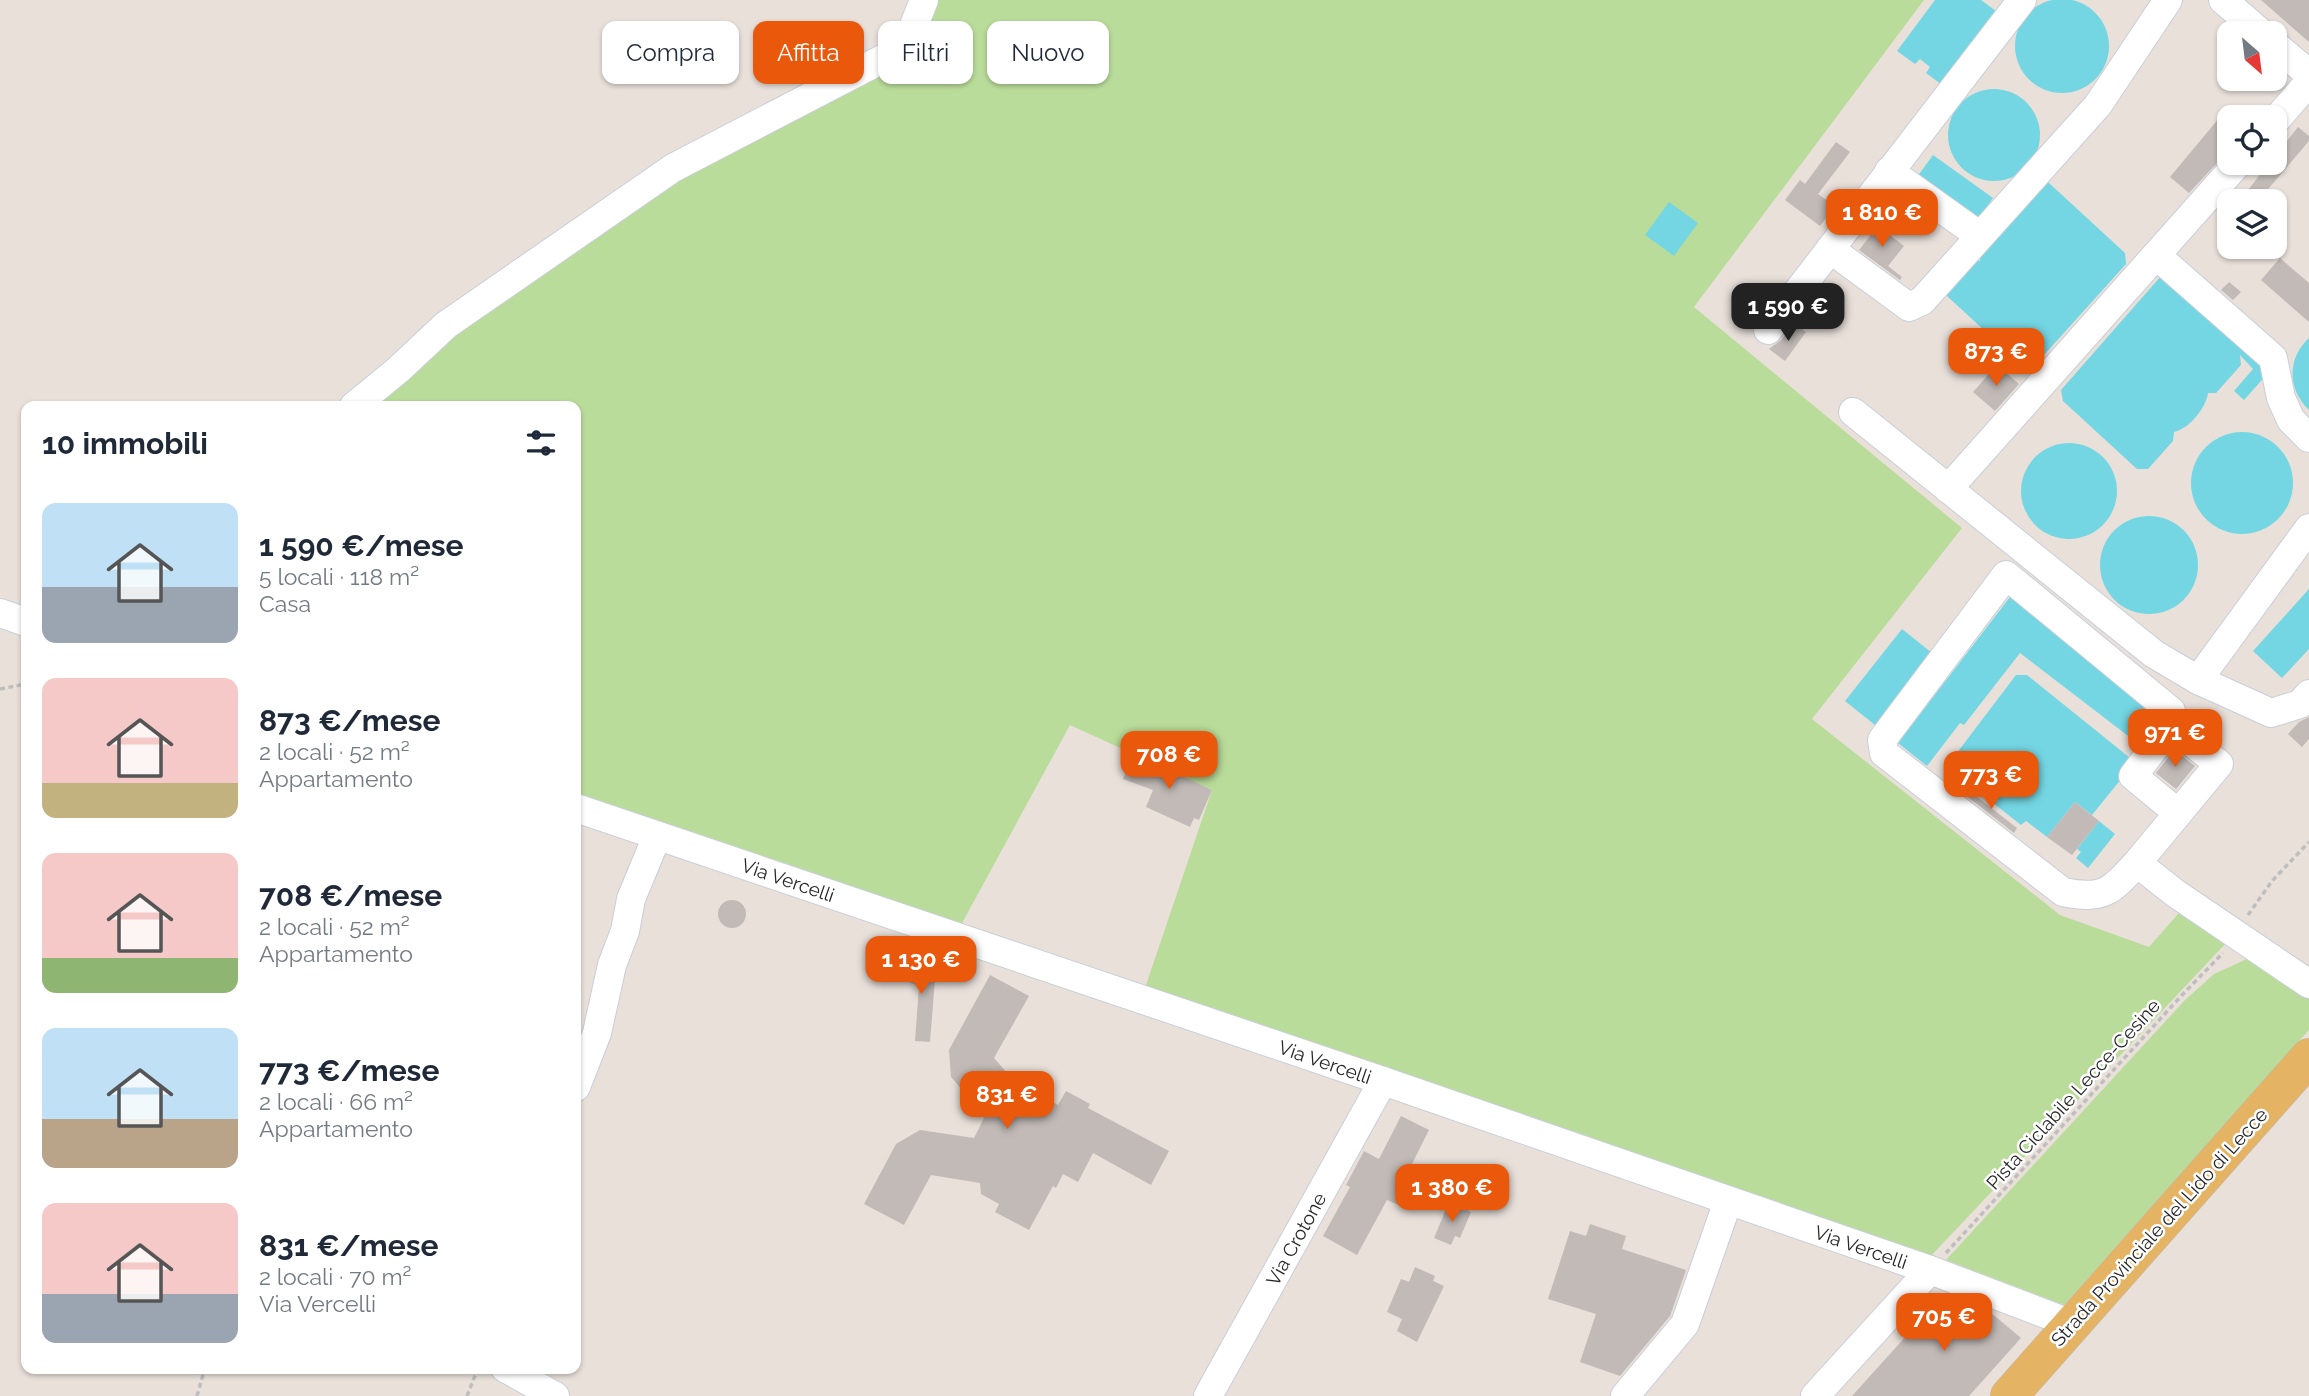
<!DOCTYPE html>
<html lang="it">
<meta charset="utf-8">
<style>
:root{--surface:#fff;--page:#f2f2f3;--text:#1f2937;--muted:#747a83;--accent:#ea580c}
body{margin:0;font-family:Raleway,sans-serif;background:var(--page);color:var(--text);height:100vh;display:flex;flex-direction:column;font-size:26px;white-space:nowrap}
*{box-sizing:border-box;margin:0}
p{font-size:23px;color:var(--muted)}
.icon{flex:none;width:38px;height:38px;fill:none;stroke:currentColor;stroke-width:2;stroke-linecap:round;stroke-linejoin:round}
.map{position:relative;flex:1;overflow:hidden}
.side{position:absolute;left:21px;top:401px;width:560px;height:973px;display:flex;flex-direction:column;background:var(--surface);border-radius:14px;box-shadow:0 2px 5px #0004}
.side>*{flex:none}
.banner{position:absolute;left:602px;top:21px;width:665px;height:63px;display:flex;gap:14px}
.needle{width:46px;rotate:152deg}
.tools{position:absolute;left:2217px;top:21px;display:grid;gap:14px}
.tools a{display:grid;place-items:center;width:70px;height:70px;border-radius:14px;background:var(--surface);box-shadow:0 2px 5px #0004;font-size:35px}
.price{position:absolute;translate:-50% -60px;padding:0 16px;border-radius:14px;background:var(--accent);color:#fff;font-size:23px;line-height:46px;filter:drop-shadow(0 2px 4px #0008)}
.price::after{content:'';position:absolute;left:50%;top:42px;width:21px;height:16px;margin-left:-10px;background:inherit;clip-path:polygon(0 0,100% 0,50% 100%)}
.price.active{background:#222;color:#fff}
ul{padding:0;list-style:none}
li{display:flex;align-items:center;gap:21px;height:175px;padding:0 21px}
li span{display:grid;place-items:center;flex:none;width:196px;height:140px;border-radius:14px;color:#555}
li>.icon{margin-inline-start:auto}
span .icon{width:84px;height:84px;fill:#fffc;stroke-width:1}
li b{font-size:30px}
h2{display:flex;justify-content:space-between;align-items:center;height:84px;padding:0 21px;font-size:30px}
.chip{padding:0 24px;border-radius:14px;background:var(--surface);box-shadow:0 2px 5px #0004;font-size:24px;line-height:63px}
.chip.active{background:var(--accent);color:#fff}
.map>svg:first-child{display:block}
</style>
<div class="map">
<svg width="2309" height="1396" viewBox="0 0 2309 1396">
<rect width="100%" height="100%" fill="#e9e0da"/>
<!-- green -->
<g fill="#badc9a">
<path d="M932,0H1924L1694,307L1962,528L1812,719L2060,915L2149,947L2178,914L2191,911L2228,941L1929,1258L1145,988L1212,790L1070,725L961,925L576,799V406H364L450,333L731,145L909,54Z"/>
<path d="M2249,958L2309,995V1030L2064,1305L1946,1260L2185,1000L2214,974Z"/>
</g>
<!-- water -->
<g fill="#74d6e3">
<circle cx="2062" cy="46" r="47"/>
<path d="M1935,0H1981L2000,14L1945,87L1926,73L1930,67L1920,59L1915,64L1897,51Z"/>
<circle cx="1994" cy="135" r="46"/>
<path d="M1933,155L1993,198L1977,221L1917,177Z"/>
<path d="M2049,183L2125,253L2126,264L2035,365L2024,367L1947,296L1946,286L1970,260L1980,261L1981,250L2006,223L2013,222L2014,213L2040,184Z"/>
<path d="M1669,202L1698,223L1674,256L1645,235Z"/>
<path d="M2162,275L2269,372L2244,400L2234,391L2253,369L2240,355L2241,365L2216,393H2208C2206,408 2189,429 2174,432L2173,441L2148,469H2137L2063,401L2061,390Z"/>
<path d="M2309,338V410C2287,389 2287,358 2309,338Z"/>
<circle cx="2242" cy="483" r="51"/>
<circle cx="2069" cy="491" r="48"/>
<circle cx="2149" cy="565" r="49"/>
<path d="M2309,589V649L2282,678L2253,651Z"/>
<path d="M2010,597L2159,711L2136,742L2020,653L1964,725L1960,723L1927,766L1898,743Z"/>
<path d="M1902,629L1937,657L1880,729L1845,701Z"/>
<path d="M2016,675H2027L2135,762L2092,815L2075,802L2047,837L2026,821L2021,825L1949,768L1955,760L1953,758Z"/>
<path d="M2099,821L2115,834L2088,868L2076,858L2081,852L2077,849Z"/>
</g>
<!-- building -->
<g fill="#c1bab7">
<path d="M2261,0H2309V42Z"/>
<path d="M2230,105V149L2189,193L2170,177Z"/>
<path d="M2298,127L2309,136V141L2258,201H2253L2245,194L2269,163H2275V156Z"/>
<path d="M1836,142L1850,152L1818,194L1835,206L1820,226L1785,200L1800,180L1805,184Z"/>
<path d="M1878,226L1904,246L1888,266L1902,277L1900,280L1859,250Z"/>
<path d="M2280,258L2309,283V322L2261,280Z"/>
<path d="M2229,282L2241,292L2233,300L2221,290Z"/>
<path d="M1794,324L1806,332L1785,361L1769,349L1781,340Z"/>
<path d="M1997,365L2019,384L1995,411L1973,392Z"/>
<path d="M2309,717V739L2302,747L2288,734L2299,722Z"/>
<path d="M2174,750L2195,766L2176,789L2156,773Z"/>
<path d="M1133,753L1212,790L1199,820L1194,818L1190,827L1146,807L1153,790L1123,779Z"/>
<path d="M1968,790L2017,828L2014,833L1964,794Z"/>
<path d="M2075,802L2099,821L2072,855L2047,837Z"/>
<circle cx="732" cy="914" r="14"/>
<path d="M898,963L936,967L930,1042L915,1041L919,986L894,976Z"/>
<path d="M990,975L1029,996L994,1058L1033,1103L1038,1094L1058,1105L1066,1091L1090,1104L1088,1108L1169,1151L1151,1185L1093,1153L1078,1182L1063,1174L1056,1188L1053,1186L1029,1230L995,1212L999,1204L981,1194L980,1183L931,1175L904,1225L864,1204L896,1144L920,1130L974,1138L985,1116L951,1077L949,1050Z"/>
<path d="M1401,1116L1429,1130L1408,1172L1413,1175L1399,1205L1387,1200L1357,1255L1323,1236L1350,1187L1346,1185L1364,1151L1379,1159Z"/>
<path d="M1449,1202L1471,1212L1460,1238L1455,1236L1451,1245L1434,1238Z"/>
<path d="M1590,1224L1626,1236L1622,1249L1686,1270L1670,1316L1620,1376L1580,1362L1596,1314L1548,1299L1570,1231L1586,1236Z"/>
<path d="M1415,1267L1435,1276L1433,1281L1444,1286L1417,1342L1397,1331L1402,1319L1387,1312L1401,1279L1409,1282Z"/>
<path d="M1945,1293L1981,1307L1996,1317L2021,1338L1969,1396H1852Z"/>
</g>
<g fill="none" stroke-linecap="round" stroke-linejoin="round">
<!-- minor casing -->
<g stroke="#c8ced8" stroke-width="30">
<g id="minor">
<path d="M2223,0L2261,33"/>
<path d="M2275,45L2309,74"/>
<path d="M2275,121L2309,82"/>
<path d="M1889,171L1980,236"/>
<path d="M1830,249L1909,307L1922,301L2098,105L2168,0"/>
<path d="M2156,255L2273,358L2281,398L2291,420L2309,438"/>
<path d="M1768,330L2022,0"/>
<path d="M354,406L398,370L446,325L673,168L894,53L909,38L924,0"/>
<path d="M1853,412L2154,654L2198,680L2271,713L2300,704L2309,694"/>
<path d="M1948,489L2238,163"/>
<path d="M0,613L26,622"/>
<path d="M2198,680L2309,528"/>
<path d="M2171,726L2133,776L2178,813"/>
<path d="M576,808L1383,1081L1930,1270L2072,1324"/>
<path d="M2137,863C2110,892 2104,900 2063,892L1884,753L1882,740L2006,575L2171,711V726L2219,764L2137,863L2175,893L2309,984"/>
<path d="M576,1087L597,1033L612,965L625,931L631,899L657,836"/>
<path d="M505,1368L555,1396"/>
<path d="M1208,1396L1383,1081"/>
<path d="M1625,1396L1685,1324L1728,1201"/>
<path d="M1815,1396L1930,1270"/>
</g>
</g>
<!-- major casing -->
<g stroke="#bebebe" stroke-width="38">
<path id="major" d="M2009,1396L2309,1057"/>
</g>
<!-- path -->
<g stroke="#bebebe" stroke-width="3.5" stroke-dasharray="5 3.5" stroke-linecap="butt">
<path d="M0,689L26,684"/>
<path d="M2248,915L2272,881L2309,842"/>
<path d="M1946,1253L2183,994L2223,953"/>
<path d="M197,1396L205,1368"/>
<path d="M467,1396L478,1368"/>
</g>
<!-- minor -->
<use href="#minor" stroke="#fff" stroke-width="28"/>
<!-- major -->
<use href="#major" stroke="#e4b464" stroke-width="37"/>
</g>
<g text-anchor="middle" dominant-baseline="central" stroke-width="5" stroke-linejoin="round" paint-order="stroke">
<!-- street labels -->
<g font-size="19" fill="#272727" stroke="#fff">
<text transform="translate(788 880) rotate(19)">Via Vercelli</text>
<text transform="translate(1325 1062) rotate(19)">Via Vercelli</text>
<text transform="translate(2073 1094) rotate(-48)">Pista Ciclabile Lecce-Cesine</text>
<text transform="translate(2159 1227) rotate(-48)">Strada Provinciale del Lido di Lecce</text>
<text transform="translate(1296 1239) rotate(-61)">Via Crotone</text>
<text transform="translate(1861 1247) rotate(19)">Via Vercelli</text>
</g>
</g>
</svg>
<div class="tools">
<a><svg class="needle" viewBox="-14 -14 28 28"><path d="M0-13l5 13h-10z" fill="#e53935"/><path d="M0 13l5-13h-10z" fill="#747a83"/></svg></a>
<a><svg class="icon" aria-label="locate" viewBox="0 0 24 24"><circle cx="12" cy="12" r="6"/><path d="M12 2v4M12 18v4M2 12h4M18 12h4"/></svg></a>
<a><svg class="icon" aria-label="layers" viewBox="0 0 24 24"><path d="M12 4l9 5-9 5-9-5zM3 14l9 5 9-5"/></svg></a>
</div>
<b class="price" style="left:1882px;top:249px">1 810 €</b>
<b class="price active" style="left:1788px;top:343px">1 590 €</b>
<b class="price" style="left:1996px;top:388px">873 €</b>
<b class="price" style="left:2175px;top:769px">971 €</b>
<b class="price" style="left:1169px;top:791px">708 €</b>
<b class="price" style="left:1991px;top:811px">773 €</b>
<b class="price" style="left:921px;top:996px">1 130 €</b>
<b class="price" style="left:1007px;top:1131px">831 €</b>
<b class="price" style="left:1452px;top:1224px">1 380 €</b>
<b class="price" style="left:1944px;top:1353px">705 €</b>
<div class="banner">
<a class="chip">Compra</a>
<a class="chip active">Affitta</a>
<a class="chip">Filtri</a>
<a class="chip">Nuovo</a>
</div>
<section class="side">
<h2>10 immobili<svg class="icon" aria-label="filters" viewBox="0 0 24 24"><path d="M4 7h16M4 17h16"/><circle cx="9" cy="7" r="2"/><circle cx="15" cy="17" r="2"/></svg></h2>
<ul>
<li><span style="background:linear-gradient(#bfe0f5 60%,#9aa5b1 0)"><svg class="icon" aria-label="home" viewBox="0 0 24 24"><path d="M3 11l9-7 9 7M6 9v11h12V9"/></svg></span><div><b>1 590 €/mese</b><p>5 locali · 118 m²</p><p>Casa</p></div></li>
<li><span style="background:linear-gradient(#f6c9c9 75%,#c2b280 0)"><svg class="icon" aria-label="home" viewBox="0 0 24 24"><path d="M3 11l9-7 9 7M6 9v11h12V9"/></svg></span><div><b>873 €/mese</b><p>2 locali · 52 m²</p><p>Appartamento</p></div></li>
<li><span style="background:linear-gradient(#f6c9c9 75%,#8fb573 0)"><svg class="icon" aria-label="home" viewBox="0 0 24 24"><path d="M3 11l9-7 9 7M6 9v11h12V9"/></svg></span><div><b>708 €/mese</b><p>2 locali · 52 m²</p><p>Appartamento</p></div></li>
<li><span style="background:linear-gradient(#bfe0f5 65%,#b9a48a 0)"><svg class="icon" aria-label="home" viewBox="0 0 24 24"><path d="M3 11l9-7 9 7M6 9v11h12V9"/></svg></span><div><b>773 €/mese</b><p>2 locali · 66 m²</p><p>Appartamento</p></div></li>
<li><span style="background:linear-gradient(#f6c9c9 65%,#9aa5b1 0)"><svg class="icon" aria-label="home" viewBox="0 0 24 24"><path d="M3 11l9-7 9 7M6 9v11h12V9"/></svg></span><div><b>831 €/mese</b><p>2 locali · 70 m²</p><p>Via Vercelli</p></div></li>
</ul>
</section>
</div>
